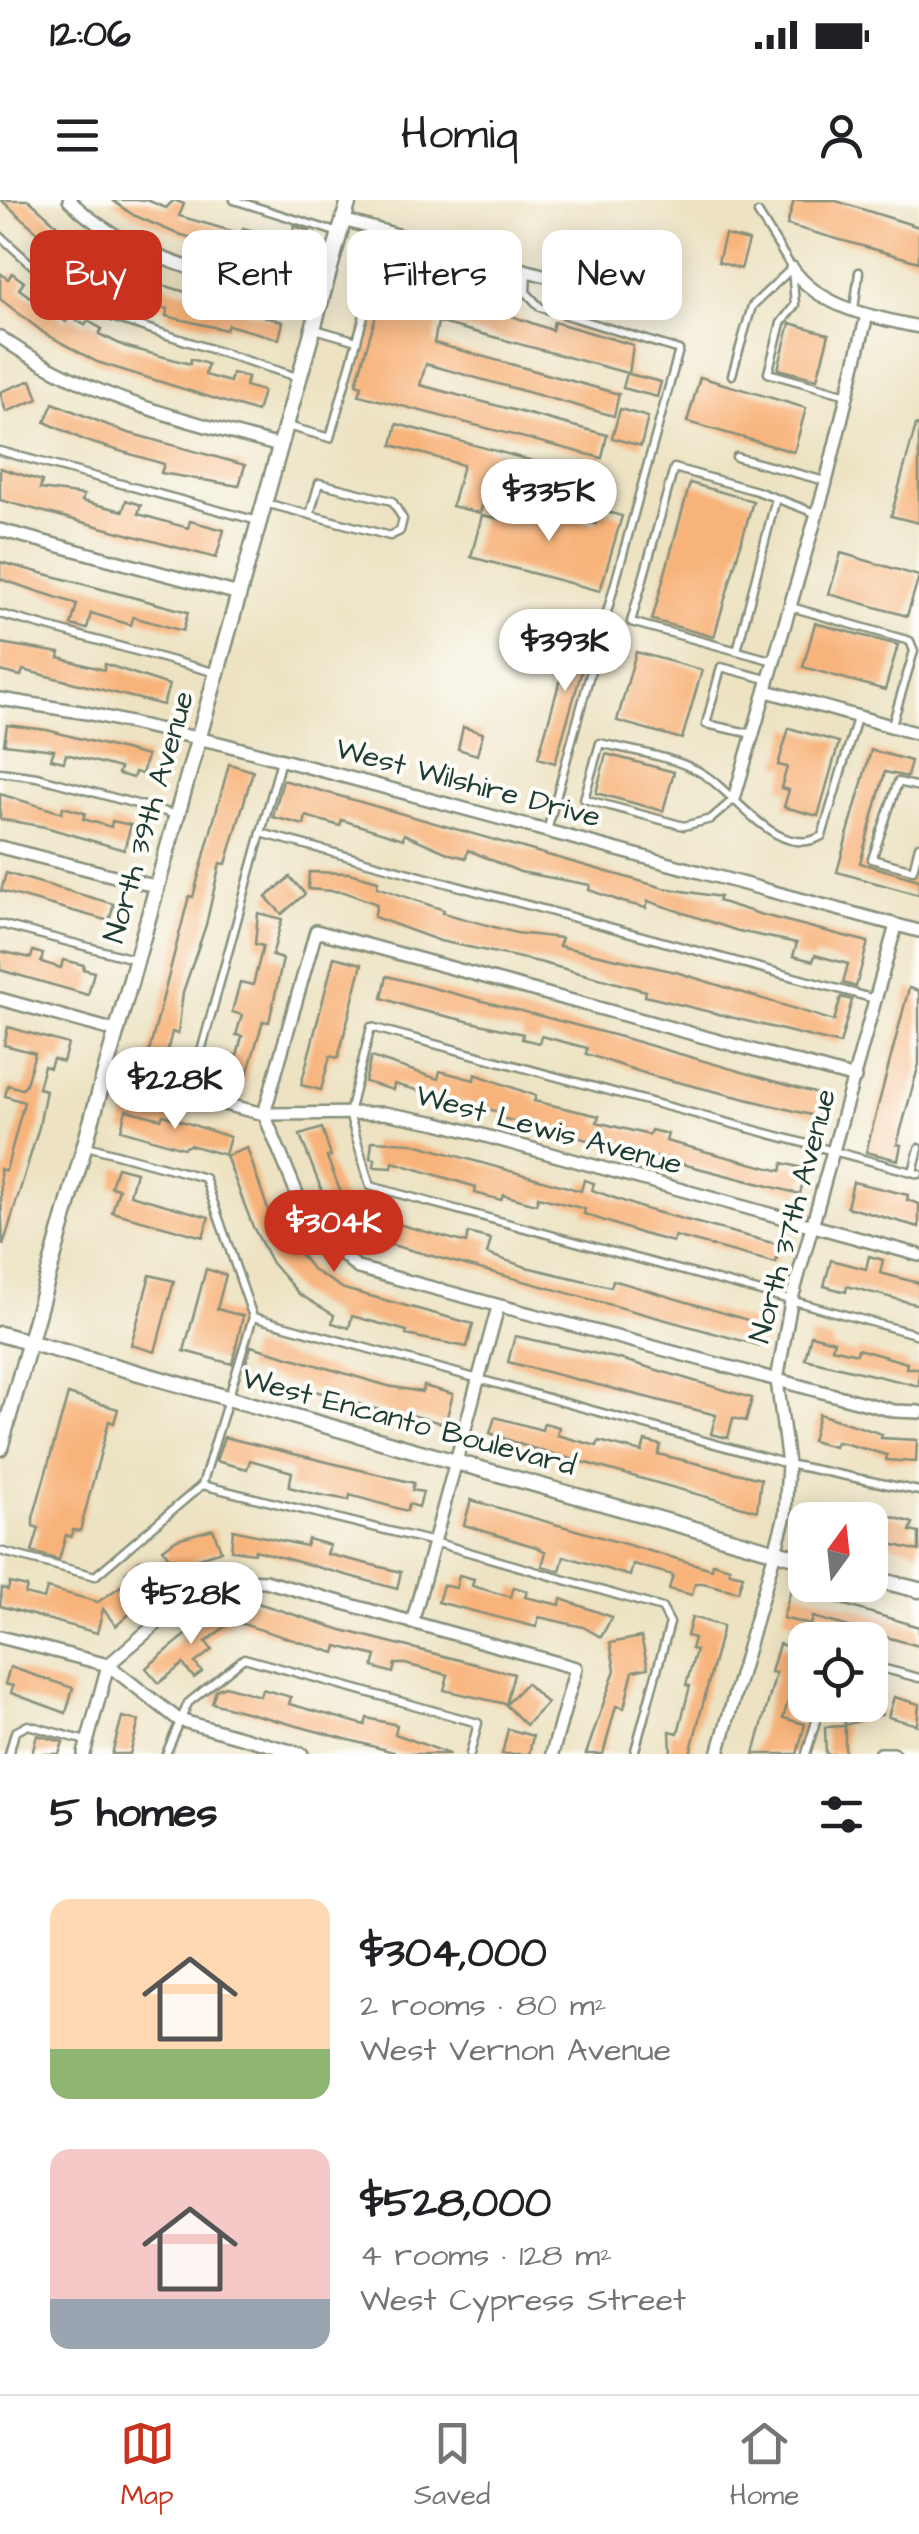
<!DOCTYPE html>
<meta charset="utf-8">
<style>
:root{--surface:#fff;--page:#f2f2f2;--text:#202124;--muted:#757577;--line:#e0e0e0;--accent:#c8321e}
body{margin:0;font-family:"Architects Daughter",sans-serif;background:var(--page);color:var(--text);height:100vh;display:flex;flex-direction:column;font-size:38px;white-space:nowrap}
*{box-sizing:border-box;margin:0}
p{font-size:32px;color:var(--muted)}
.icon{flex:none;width:55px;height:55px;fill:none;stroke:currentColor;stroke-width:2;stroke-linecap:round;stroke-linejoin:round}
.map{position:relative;height:1554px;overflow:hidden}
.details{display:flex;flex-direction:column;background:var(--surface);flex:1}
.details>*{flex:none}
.hud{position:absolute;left:30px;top:30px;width:860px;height:90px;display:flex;gap:20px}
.needle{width:65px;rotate:15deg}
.fabs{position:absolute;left:788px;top:1302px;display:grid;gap:20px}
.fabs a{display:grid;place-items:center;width:100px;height:100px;border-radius:20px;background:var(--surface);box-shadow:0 5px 25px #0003;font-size:50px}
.price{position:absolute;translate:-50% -85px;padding:0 22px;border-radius:35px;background:#fff;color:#222;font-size:32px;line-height:65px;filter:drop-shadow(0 2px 5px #0008)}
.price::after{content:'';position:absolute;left:50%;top:60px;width:30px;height:22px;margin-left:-15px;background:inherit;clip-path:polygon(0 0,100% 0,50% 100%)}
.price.selected{background:var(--accent);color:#fff}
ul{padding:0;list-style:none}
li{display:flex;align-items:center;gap:30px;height:250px;padding:0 50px}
li span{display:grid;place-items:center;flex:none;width:280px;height:200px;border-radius:20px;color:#555}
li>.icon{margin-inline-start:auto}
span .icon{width:120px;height:120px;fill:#fffc;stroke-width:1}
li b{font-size:42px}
h2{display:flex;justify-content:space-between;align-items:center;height:120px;padding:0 50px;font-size:42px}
.tag{padding:0 35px;border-radius:20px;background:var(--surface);box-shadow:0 5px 25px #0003;font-size:35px;line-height:90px}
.tag.selected{background:var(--accent);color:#fff}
.status{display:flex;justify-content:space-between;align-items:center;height:70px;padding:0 50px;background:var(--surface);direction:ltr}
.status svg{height:28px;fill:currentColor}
header{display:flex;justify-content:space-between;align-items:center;height:130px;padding:0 50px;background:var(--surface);font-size:45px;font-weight:600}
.dock{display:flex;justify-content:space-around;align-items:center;height:140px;border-top:2px solid var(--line);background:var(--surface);font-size:28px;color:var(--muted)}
.dock a{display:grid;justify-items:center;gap:5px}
.dock .selected{color:var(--accent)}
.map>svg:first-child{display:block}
</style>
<div class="status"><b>12:06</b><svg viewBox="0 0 49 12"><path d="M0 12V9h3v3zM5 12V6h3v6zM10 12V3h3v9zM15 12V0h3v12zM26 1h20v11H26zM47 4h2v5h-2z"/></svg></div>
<header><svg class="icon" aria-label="menu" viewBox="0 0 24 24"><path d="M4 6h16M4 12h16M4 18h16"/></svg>Homiq<svg class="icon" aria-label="person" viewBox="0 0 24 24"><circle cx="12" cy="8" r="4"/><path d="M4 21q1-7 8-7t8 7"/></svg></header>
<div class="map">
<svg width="919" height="1554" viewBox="0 0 919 1554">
<rect width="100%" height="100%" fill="#fdfcf7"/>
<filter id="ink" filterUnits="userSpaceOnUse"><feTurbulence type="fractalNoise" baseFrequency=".01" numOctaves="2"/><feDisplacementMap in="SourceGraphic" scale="20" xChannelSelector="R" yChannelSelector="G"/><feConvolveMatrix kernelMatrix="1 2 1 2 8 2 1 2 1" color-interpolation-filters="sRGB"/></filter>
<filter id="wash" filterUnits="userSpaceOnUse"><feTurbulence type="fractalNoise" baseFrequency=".0048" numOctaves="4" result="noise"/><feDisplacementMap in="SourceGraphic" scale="40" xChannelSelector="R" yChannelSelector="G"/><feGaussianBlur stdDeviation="2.25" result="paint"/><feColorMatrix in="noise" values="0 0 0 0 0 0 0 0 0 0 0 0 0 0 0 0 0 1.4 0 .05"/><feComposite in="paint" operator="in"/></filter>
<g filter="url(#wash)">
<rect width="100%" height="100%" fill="#ede3c3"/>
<g id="blocks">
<!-- building -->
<g fill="#f8b37a">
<path d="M1,0H29L56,24L53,27L124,73L283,122L279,139L228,125L226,130L166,116L168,109L123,98L94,82L97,77L75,66L70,74L50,61L58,50Z"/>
<path d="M112,0H147L166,8L174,0L184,4L179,16L242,34L243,28L263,33L261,40L282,46L283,41L290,43L294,26L310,31L298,69L175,33L133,15Z"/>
<path d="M794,0H833L919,27V62L787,25Z"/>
<path d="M725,35L749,41L741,69L718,62Z"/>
<path d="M429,71L445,75L439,95L473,104L480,78L502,83L494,110L552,130L554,122L633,145L629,174L661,182L657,197L623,188L627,173L438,122L434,143L619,194L614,216L426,164L420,185L607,235L602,258L359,195L362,186L356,184L378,108L385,110L387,102L403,106L408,87L424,91Z"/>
<path d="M0,73L8,79L12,73L24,82L19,89L66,122L69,116L85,125L88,121L102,129L99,134L124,146L190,164L191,159L208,164L205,175L230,182L232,173L248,177L245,186L263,191L257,212L97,162L44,133L0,99Z"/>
<path d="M790,123L829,134L817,179L778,169Z"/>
<path d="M700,177L806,208L794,252L687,222Z"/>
<path d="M31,180L38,199L6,212L0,192Z"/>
<path d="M53,203L125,232L245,265L239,286L161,273L164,264L86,241L45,222Z"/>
<path d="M620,209L648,217L641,246L612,238Z"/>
<path d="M397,224L603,280L597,301L491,273L480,313L452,306L463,265L392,245Z"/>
<path d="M916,225L919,226V323L891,316Z"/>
<path d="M0,268L42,281L40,289L84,295L82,301L123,311L126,300L141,305L138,314L188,328L190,321L224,330L216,358L0,300Z"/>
<path d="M690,283L753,301L714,437L652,420Z"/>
<path d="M505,299L596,324L600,310L622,316L600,391L471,357L482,315L500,319Z"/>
<path d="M841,353L919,376L907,416L829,394Z"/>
<path d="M0,362L188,412L183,431L133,417L131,425L91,413L87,429L71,425L77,404L0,379Z"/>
<path d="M815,423L898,445L885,490L803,467Z"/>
<path d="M575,427L593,432L555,563L538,558Z"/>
<path d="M0,443L60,453L59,458L104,470L105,464L169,485L163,505L23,470L21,476L0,471Z"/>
<path d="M636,452L702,470L682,539L617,521Z"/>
<path d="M7,525L47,530L147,556L142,574L135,572L133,578L118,574L120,568L66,554L64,562L51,559L54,550L4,544Z"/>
<path d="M463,527L483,533L477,555L458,549Z"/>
<path d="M789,528L839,542L818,616L784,607L789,590L781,588L787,567L778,565Z"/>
<path d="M871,550L911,561L907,577L885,572L860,663L919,680V695L837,672Z"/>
<path d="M606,554L674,572L663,611L596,593Z"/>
<path d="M229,564L253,571L226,664L220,663L206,725L183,792L178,834L172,832L164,864L147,860L189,696L193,697Z"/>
<path d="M283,580L664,688L720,697L718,701L763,715L868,742L856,787L843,783L848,764L815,755L813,761L793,756L797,743L738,731L648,701L646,708L623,702L589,690L590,685L520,672L468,650L466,658L450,654L404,634L403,639L342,620L340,626L306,616L304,625L273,617Z"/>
<path d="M0,594L62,613L63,607L85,613L83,619L111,627L112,621L131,625L124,650L45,627L0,619Z"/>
<path d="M309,672L349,673L378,681L377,687L444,710L443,713L516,733L562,738L559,746L676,772L834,821L841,797L852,800L840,844L645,796L646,791L539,762L440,741L374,717L377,704L344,692L308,689Z"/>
<path d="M6,673L114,704L109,721L1,691Z"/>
<path d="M290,677L305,694L282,714L266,697Z"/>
<path d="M258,713L282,719L272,756L283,759L269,822L263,821L244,885L223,879L230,854L237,856L242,836L236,835L242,815L232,812L240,782L253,785L263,746L255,744Z"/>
<path d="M0,751L31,758L33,751L43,754L41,762L61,768L63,760L84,765L83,769L94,772L88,795L0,770Z"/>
<path d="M334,757L362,764L338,858L330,856L321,890L301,885Z"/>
<path d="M387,776L621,837L825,896L819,917L653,876L586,854L587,848L541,836L539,843L522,839L523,834L415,809L382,798Z"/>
<path d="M909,788L919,791V864L897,944L901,945L898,960L866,952Z"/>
<path d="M8,827L68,844L63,862L53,859L50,868L44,866L38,888L46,890L39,927L3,1046L0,969L6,971L24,902L5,896L8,885L22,889L26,884L35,853L4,845Z"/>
<path d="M371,857L438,879L440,871L474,880L475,874L536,896L534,901L599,916L597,922L649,935L651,930L668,934L666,941L781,971L783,963L806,969L800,994L501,918L503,913L394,884L393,890L365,882Z"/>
<path d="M126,910L161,919L163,915L230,937L225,955L190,945L183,948L121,930Z"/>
<path d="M322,928L331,956L327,957L343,998L357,1013L344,1025L329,1009L300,935Z"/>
<path d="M372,941L411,943L581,991L584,980L594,983L592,990L645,1009L780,1045L776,1063L675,1036L673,1042L643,1034L584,1014L585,1009L538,997L536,1004L503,995L501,1000L475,993L476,987L393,962L392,968L374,967L375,959L370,958Z"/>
<path d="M247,948L271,1019L313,1070L344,1089L473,1124L467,1147L406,1135L407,1131L352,1116L349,1128L332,1123L334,1115L299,1094L272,1063L253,1027L226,956Z"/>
<path d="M117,967L136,972L130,995L209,1017L203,1037L112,1012L119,989L111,987Z"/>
<path d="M853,982L908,995L907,1000L919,1004V1027L847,1007Z"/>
<path d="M365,1012L374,1015L372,1022L397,1029L398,1024L466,1043L468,1033L491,1039L487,1054L526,1067L611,1087L613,1080L758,1123L757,1128L765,1130L761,1146L359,1036Z"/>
<path d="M869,1056L883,1060L880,1073L919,1083V1105L847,1086L846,1092L824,1086L831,1060L866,1069Z"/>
<path d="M206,1069L226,1075L217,1109L243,1116L232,1164L184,1151Z"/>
<path d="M150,1075L174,1081L155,1152L131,1145Z"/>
<path d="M811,1135L834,1141L832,1148L857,1154L858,1149L907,1163L906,1168H919V1186L805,1159Z"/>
<path d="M515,1136L620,1159L752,1198L746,1221L733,1218L728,1238L711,1234L716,1215L508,1162Z"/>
<path d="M251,1146L388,1186L422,1192L424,1186L453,1194L445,1224L411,1215L410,1219L244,1170Z"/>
<path d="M68,1194L118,1209L114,1223L109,1221L80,1331L73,1330L71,1337L66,1335L59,1360L32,1352L39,1328L33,1326V1318Z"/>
<path d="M819,1214L882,1234L881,1238L917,1240L916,1262L886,1260L887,1255L843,1243L836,1242L834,1247L812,1241Z"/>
<path d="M495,1217L542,1230L544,1223L559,1227L557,1235L597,1246L599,1241L642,1252L645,1241L661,1245L658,1254L761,1279L757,1311L525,1246L490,1233Z"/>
<path d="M224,1237L414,1283L412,1290L423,1292L419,1307L409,1304L407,1311L350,1295L349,1300L315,1294L289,1287L292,1272L250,1260L247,1269L216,1261Z"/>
<path d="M471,1300L712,1369L713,1363L730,1368L729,1372L743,1375L738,1392L703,1383H695L692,1395L669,1389L673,1375L633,1364L630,1376L564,1356L560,1371L542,1366L546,1352L536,1347L464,1325Z"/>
<path d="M850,1304L913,1323L910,1331L919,1333V1351L870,1339V1320H846Z"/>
<path d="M213,1329L221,1351L199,1358L165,1382L116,1426L103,1409L97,1433L0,1406L2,1388L8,1390L10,1383L27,1387L25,1394L44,1399L47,1388L98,1402L131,1379L126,1372L140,1360L147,1369L153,1367L168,1356L163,1349L177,1339Z"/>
<path d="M233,1330L306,1346L308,1339L330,1345L327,1354L401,1372L397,1389L255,1350L254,1353L231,1350Z"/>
<path d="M459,1375L474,1379L472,1386L511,1397L514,1387L527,1391L525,1397L560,1405L561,1399L612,1417L601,1437L583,1427L539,1417L536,1427L438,1402L443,1385L456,1388Z"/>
<path d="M791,1389L919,1427V1446L813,1417L811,1425L783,1418Z"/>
<path d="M245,1399L342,1430L514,1474L506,1504L444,1490L448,1475L405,1464H395L393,1473L373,1467L376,1456L337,1446L335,1453L239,1423Z"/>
<path d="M222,1405L234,1419L206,1442L212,1450L195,1463L202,1472L194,1478L183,1464L159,1483L146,1468Z"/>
<path d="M692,1417L723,1426L690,1554H671L670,1531L678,1533L690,1486L686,1485L696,1450L691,1449L694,1438L687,1436Z"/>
<path d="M641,1437L648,1468L633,1471L624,1508L616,1506L603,1554H586L615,1470L610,1443Z"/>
<path d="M779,1444L804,1451L783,1518L805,1524L797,1554H754L776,1473L771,1472Z"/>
<path d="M10,1467L73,1488L66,1513L11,1493L13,1486L5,1484Z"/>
<path d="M526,1483L547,1503L526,1525L506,1505Z"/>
<path d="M870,1484L882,1515L845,1525L840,1505H870Z"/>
<path d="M225,1486L260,1496L262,1489L291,1497L289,1504L365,1525L367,1518L397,1525L395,1534L450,1554H401L212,1503L216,1490Z"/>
<path d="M894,1497L919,1504L917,1525L888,1517Z"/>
<path d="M122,1517L139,1521L130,1554H112Z"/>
<path d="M845,1526V1554H826L825,1527Z"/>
<path d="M508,1529L533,1536L529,1554H502Z"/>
<path d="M37,1535L63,1542L59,1554H32Z"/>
</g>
</g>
</g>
<g filter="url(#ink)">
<use href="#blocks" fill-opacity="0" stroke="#86907c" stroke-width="2.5"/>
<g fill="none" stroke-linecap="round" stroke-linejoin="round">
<!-- service casing -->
<g stroke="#86907c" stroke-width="11">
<g id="service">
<path d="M234,0L339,33"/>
<path d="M758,13L792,68L795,105L781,123L768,173L847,195"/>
<path d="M0,36L43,75L109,116L297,177"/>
<path d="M527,72L526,92L540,107L679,150L547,631"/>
<path d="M854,109L859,72"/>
<path d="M315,129L357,141"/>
<path d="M732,175L752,106L791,69"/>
<path d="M287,226L330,238L371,90L418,62L425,42"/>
<path d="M0,251L258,321"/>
<path d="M736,257L825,281"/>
<path d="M265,303L390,336L400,331L403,319L392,301L319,283L310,314"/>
<path d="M791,407L910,441L914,451L892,525"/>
<path d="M0,414L217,473"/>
<path d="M737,451L776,298"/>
<path d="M774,461L631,422L674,268L757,291L815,313"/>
<path d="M753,534L706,524L721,467L770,480"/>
<path d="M0,572L37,577L177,615"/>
<path d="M919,587L898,582L872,659L913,670L919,646"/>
<path d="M733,600L711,619L684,626L584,599L600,543C632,551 670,556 698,571C734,589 776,662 822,636L857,518"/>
<path d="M261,633L875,799"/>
<path d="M0,724L134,759"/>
<path d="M189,895L281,560"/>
<path d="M913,972L919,948"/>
<path d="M919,974L371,827L349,913L370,986L919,1135"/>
<path d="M253,1117L788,1264L919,1291"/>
<path d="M202,1285L434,1342L662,1408L670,1423L634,1554"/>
<path d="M0,1351L95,1376L202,1285L253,1117L205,978L87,946"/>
<path d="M870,1465L919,1478"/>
<path d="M9,1554L15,1532L28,1525L86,1541"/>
<path d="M166,1554L188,1503L244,1458L478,1523L470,1554"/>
<path d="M806,1554L821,1505"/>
</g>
</g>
<!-- minor casing -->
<g stroke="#86907c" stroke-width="16">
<g id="minor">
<path d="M69,0C133,64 236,80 320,104"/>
<path d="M343,20L666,109"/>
<path d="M792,68C820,108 873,117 919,127"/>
<path d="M0,137C85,197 181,219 280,246"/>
<path d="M0,330L239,394"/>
<path d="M767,491L919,534"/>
<path d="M0,499L87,513L223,544L919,731"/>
<path d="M734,599L825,286L867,115"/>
<path d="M0,647L158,687"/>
<path d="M0,799L116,831"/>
<path d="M104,874L264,914L384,913L438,923L919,1055"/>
<path d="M855,878L316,731L264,914L310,1025L358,1068L894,1211L919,1212"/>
<path d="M412,1423L498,1107"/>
<path d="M0,1437L108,1465L179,1520L302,1554"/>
<path d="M84,1554L108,1465L189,1396L223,1379L265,1381L576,1468L552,1554"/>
<path d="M718,1554L785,1316L788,1264L777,1180L791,1102L896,725"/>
<path d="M880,1554H893"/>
</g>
</g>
<!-- tertiary casing -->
<g stroke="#86907c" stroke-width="19">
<g id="tertiary">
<path d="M0,1134L805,1360"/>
<path d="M0,1248L349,0"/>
<path d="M870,1378L919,1390"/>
</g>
</g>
<!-- service -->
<use href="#service" stroke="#fff" stroke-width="6"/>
<!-- minor -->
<use href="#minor" stroke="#fff" stroke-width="11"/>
<!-- tertiary -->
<use href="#tertiary" stroke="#fff" stroke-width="14"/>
</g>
</g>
<g text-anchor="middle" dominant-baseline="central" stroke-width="8" stroke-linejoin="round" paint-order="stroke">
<!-- street labels -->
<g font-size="30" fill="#1f3d34" stroke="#fdfcf7">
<text transform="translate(468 583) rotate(15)">West Wilshire Drive</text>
<text transform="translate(149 617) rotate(-74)">North 39th Avenue</text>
<text transform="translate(549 930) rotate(15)">West Lewis Avenue</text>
<text transform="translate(793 1016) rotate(-75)">North 37th Avenue</text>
<text transform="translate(409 1222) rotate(15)">West Encanto Boulevard</text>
</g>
</g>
</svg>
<div class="fabs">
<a><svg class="needle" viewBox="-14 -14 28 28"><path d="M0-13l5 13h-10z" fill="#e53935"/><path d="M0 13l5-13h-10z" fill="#757577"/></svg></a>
<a><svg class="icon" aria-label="locate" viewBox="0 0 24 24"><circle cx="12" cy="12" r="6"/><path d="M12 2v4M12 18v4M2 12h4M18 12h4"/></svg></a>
</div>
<b class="price" style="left:549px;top:344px">$335K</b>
<b class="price" style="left:565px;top:494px">$393K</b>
<b class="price" style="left:175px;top:932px">$228K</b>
<b class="price selected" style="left:334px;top:1075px">$304K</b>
<b class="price" style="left:191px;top:1447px">$528K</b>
<div class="hud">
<a class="tag selected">Buy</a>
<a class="tag">Rent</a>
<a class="tag">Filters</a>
<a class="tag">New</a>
</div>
</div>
<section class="details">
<h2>5 homes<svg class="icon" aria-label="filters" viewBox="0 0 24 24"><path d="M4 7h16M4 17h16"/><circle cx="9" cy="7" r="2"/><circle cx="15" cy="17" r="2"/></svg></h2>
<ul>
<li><span style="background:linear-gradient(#ffd9b3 75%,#8fb573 0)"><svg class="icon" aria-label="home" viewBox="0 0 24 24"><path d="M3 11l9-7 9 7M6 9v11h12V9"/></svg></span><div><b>$304,000</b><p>2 rooms · 80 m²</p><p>West Vernon Avenue</p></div></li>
<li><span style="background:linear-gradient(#f6c9c9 75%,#9aa5b1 0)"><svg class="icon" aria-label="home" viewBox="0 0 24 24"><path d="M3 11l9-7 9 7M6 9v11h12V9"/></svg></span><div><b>$528,000</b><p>4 rooms · 128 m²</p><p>West Cypress Street</p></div></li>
</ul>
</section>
<nav class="dock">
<a class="selected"><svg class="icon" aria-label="map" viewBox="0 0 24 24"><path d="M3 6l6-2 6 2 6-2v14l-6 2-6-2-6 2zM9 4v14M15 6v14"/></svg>Map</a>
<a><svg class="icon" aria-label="saved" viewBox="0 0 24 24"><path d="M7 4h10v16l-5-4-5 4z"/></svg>Saved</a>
<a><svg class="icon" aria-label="home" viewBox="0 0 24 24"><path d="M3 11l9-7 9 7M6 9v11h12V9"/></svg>Home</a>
</nav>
